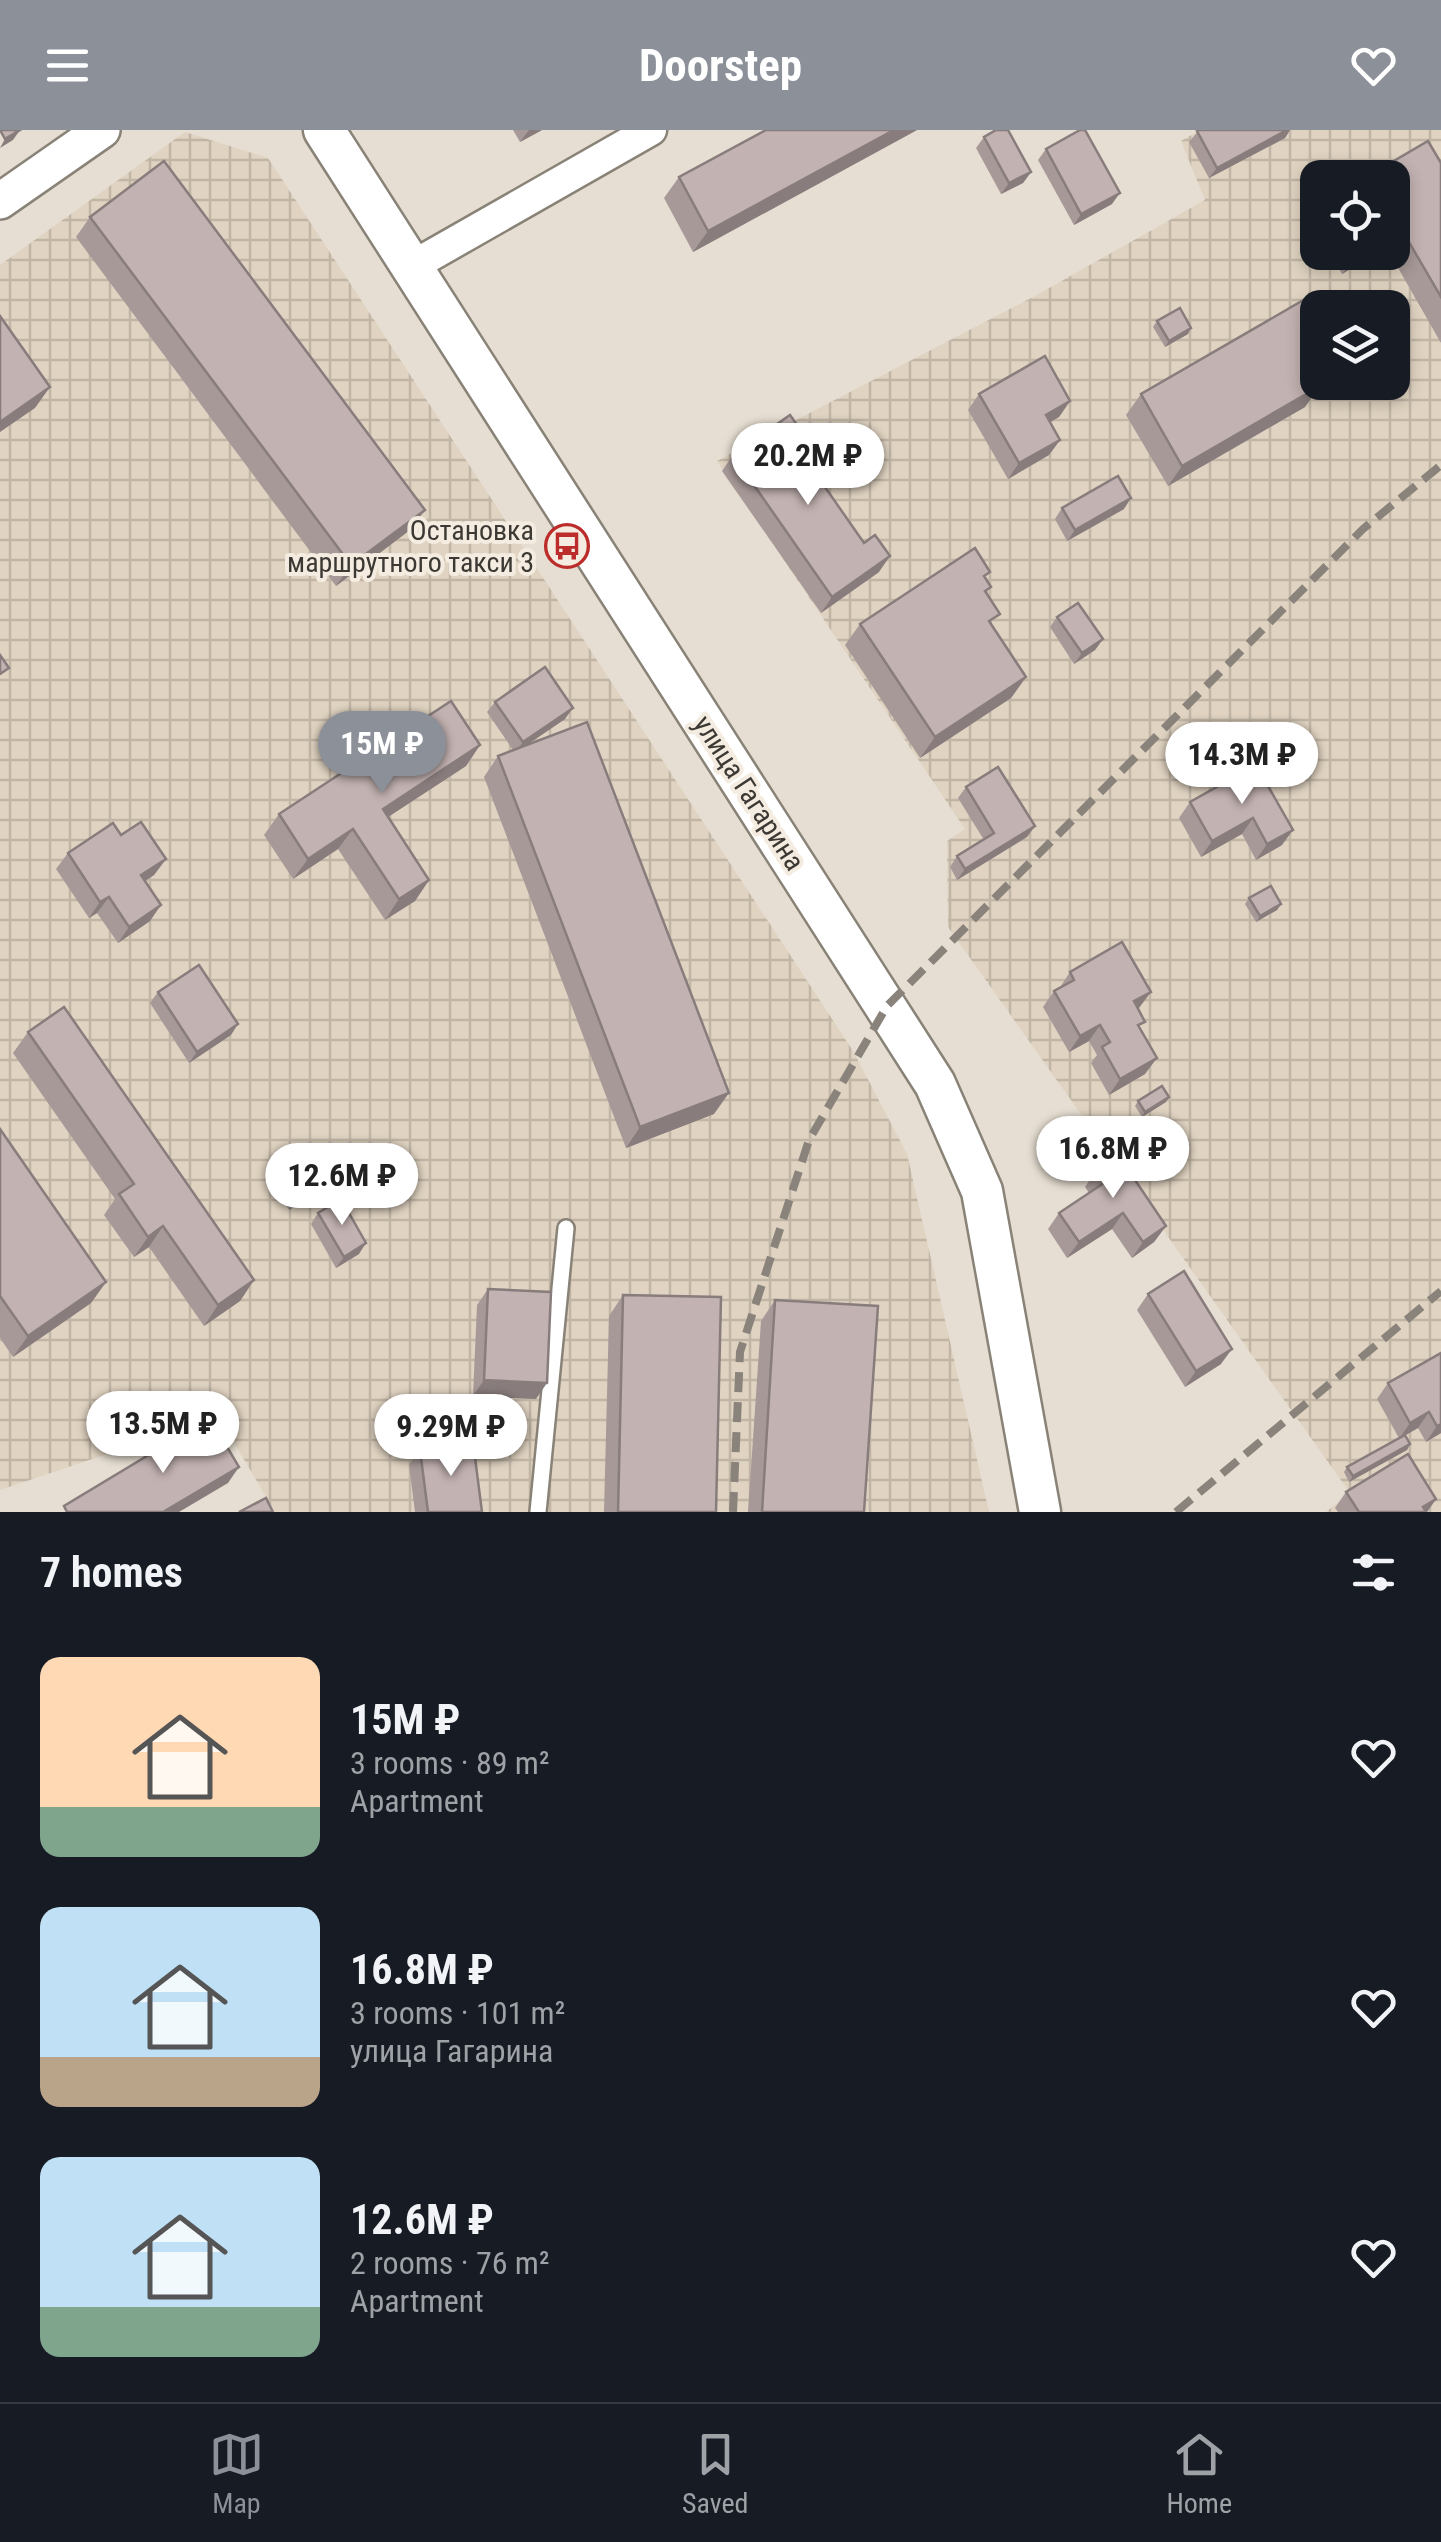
<!DOCTYPE html>
<meta charset="utf-8">
<style>
:root{--surface:#171b24;--page:#242831;--text:#f1f3f6;--muted:#9ea1a6;--line:#363941;--accent:#8c9099}
body{margin:0;font-family:"Roboto Condensed",sans-serif;background:var(--page);color:var(--text);height:100vh;display:flex;flex-direction:column;font-size:38px;white-space:nowrap}
*{box-sizing:border-box;margin:0}
p{font-size:32px;color:var(--muted)}
.icon{flex:none;width:55px;height:55px;fill:none;stroke:currentColor;stroke-width:2;stroke-linecap:round;stroke-linejoin:round}
.map{position:relative;height:1382px;overflow:hidden}
.side{display:flex;flex-direction:column;background:var(--surface);flex:1}
.side>*{flex:none}
.fabs{position:absolute;left:1300px;top:30px;display:grid;gap:20px}
.fabs a{display:grid;place-items:center;width:110px;height:110px;border-radius:20px;background:var(--surface);box-shadow:0 5px 15px #0003;font-size:50px}
.price{position:absolute;translate:-50% -85px;padding:0 22px;border-radius:35px;background:#fff;color:#222;font-size:32px;line-height:65px;filter:drop-shadow(0 2px 5px #0008)}
.price::after{content:'';position:absolute;left:50%;top:60px;width:30px;height:22px;margin-left:-15px;background:inherit;clip-path:polygon(0 0,100% 0,50% 100%)}
.price.current{background:var(--accent);color:#fff}
ul{padding:0;list-style:none}
li{display:flex;align-items:center;gap:30px;height:250px;padding:0 40px}
li span{display:grid;place-items:center;flex:none;width:280px;height:200px;border-radius:20px;color:#555}
li>.icon{margin-inline-start:auto}
span .icon{width:120px;height:120px;fill:#fffc;stroke-width:1}
li b{font-size:42px}
h2{display:flex;justify-content:space-between;align-items:center;height:120px;padding:0 40px;font-size:42px}
header{display:flex;justify-content:space-between;align-items:center;height:130px;padding:0 40px;background:var(--accent);color:#fff;font-size:45px;font-weight:700}
.dock{display:flex;justify-content:space-around;align-items:center;height:140px;border-top:2px solid var(--line);background:var(--surface);font-size:28px;color:var(--muted)}
.dock a{display:grid;justify-items:center;gap:5px}
.dock .current{color:var(--accent)}
.map>svg:first-child{display:block}
</style>
<header><svg class="icon" aria-label="menu" viewBox="0 0 24 24"><path d="M4 6h16M4 12h16M4 18h16"/></svg>Doorstep<svg class="icon" aria-label="heart" viewBox="0 0 24 24"><path d="M12 20l-8-8c-3-5 5-10 8-4 3-6 11-1 8 4z"/></svg></header>
<div class="map">
<svg width="1441" height="1382" viewBox="0 0 1441 1382">
<defs>
<pattern id="industrial-grid" width="8" height="8" patternUnits="userSpaceOnUse" patternTransform="scale(2.5)"><rect width="8" height="8" fill="#e0d3c1"/><path d="M0 4h8M4 0v8" fill="none" stroke="#c1b6a6"/></pattern>
</defs>
<rect width="100%" height="100%" fill="#e6ded2"/>
<!-- industrial -->
<g fill="url(#industrial-grid)" fill-rule="evenodd">
<path d="M1200,0H1441V1382H1326L1350,1363L948,797L947,711L965,699L717,331L1035,166L1205,70L1181,11ZM1318,48H1392V122H1318ZM1318,178H1392V252H1318Z"/>
<path d="M185,2L268,28L853,921L907,1024L989,1382H275L235,1314L161,1306L0,1360V135Z"/>
</g>
<g fill="none" stroke-linecap="round" stroke-linejoin="round">
<!-- service casing -->
<g stroke="#898277" stroke-width="20">
<path id="service" d="M538,1382L566,1098"/>
</g>
<!-- minor casing -->
<g stroke="#898277" stroke-width="35">
<path id="minor" d="M409,138L651,0"/>
</g>
<!-- tertiary casing -->
<g stroke="#898277" stroke-width="40">
<path id="tertiary" d="M0,71L102,0"/>
</g>
<!-- secondary casing -->
<g stroke="#898277" stroke-width="45">
<path id="secondary" d="M324,0L935,954L982,1061L1040,1382"/>
</g>
<!-- service -->
<use href="#service" stroke="#fff" stroke-width="15"/>
<!-- minor -->
<use href="#minor" stroke="#fff" stroke-width="30"/>
<!-- tertiary -->
<use href="#tertiary" stroke="#fff" stroke-width="35"/>
<!-- secondary -->
<use href="#secondary" stroke="#fff" stroke-width="40"/>
<!-- rail -->
<g stroke="#89837b" stroke-width="8" stroke-dasharray="20 10" stroke-linecap="butt">
<path d="M733,1382L740,1222L809,1010L887,876L1363,399L1441,335"/>
<path d="M1176,1382L1441,1161"/>
</g>
</g>
<!-- wall -->
<g fill="#a79998">
<path d="M513,0H542L520,12Z"/>
<path d="M917,0L693,122L664,68L679,47Z"/>
<path d="M1199,0H1290L1285,8L1209,48L1189,12Z"/>
<path d="M984,7L1031,42L1023,53L1001,64L976,18Z"/>
<path d="M1046,19L1112,74L1074,95L1038,30Z"/>
<path d="M1441,33V213L1389,122H1392V48H1369L1370,45Z"/>
<path d="M90,87L410,400L336,456L76,107Z"/>
<path d="M1330,122H1370L1371,124L1367,129L1342,144Z"/>
<path d="M1157,191L1188,204L1165,217L1153,197Z"/>
<path d="M1318,216V227L1307,234L1320,256L1305,277L1168,356L1126,285L1141,264Z"/>
<path d="M979,264L1070,271L1059,287L1050,292L1060,310L1049,325L1008,349L968,280Z"/>
<path d="M797,317L864,413L879,442L821,483L722,341L733,325Z"/>
<path d="M1062,378L1124,379L1067,411L1055,389Z"/>
<path d="M986,449L992,496L1026,547L1011,568L920,628L845,515L860,494Z"/>
<path d="M1057,487L1103,509L1095,520L1074,534L1050,497Z"/>
<path d="M495,572L565,589L525,616L714,984L626,1018L484,647L498,626L513,620L487,582Z"/>
<path d="M480,615L466,636L388,687L429,750L415,771L385,790L338,719L293,749L264,705L279,684Z"/>
<path d="M1256,635L1282,715L1256,730L1242,704L1201,727L1179,688L1190,672Z"/>
<path d="M966,657L1035,696L1027,707L957,750L950,737L957,726L984,710L958,668Z"/>
<path d="M121,705L166,729L154,745L145,751L150,791L118,813L97,783L89,788L56,739L68,723Z"/>
<path d="M1249,768L1281,774L1277,780L1256,792L1245,774Z"/>
<path d="M1070,842L1139,878L1138,879L1145,944L1109,965L1091,933L1097,925L1089,911L1069,922L1043,877L1054,861L1059,859Z"/>
<path d="M158,862L231,905L189,933L150,873Z"/>
<path d="M28,902L254,1150L240,1171L204,1196L149,1117L134,1127L104,1085L115,1069L13,923Z"/>
<path d="M1138,971L1166,972L1142,987L1135,976Z"/>
<path d="M0,999L106,1152L91,1173L13,1227L0,1208Z"/>
<path d="M1092,1017L1166,1096L1154,1112L1132,1128L1112,1099L1067,1128L1048,1099L1059,1083L1089,1063L1085,1057L1091,1048L1081,1033Z"/>
<path d="M283,1046L336,1051L289,1080L275,1057Z"/>
<path d="M318,1083L359,1124L336,1138L311,1094Z"/>
<path d="M488,1159L536,1269L473,1266L477,1175Z"/>
<path d="M1148,1164L1221,1234L1185,1257L1137,1180Z"/>
<path d="M623,1165L716,1382H604L609,1186Z"/>
<path d="M775,1170L864,1382H748L761,1191Z"/>
<path d="M1441,1223V1303L1426,1312L1418,1298L1405,1305L1410,1314L1407,1320L1349,1352L1344,1342L1347,1337L1399,1308L1377,1269L1388,1253Z"/>
<path d="M420,1320L482,1382H415L409,1335Z"/>
<path d="M1346,1362L1436,1369L1427,1382H1338L1335,1378Z"/>
</g>
<!-- shaded-wall -->
<g fill="#887d7c">
<path d="M20,0L13,10L0,18L5,9Z"/>
<path d="M529,0H542L520,12Z"/>
<path d="M894,0H917L693,122L708,101Z"/>
<path d="M1287,0H1290L1285,8L1209,48L1217,38Z"/>
<path d="M1031,42L1023,53L1001,64L1009,53Z"/>
<path d="M1120,63L1112,74L1074,95L1081,84Z"/>
<path d="M1371,124L1367,129L1342,144L1346,139Z"/>
<path d="M1191,198L1188,204L1165,217L1169,211Z"/>
<path d="M1318,216V227L1316,229L1287,246L1302,225Z"/>
<path d="M1320,256L1305,277L1168,356L1182,336Z"/>
<path d="M50,257L35,278L0,302V292Z"/>
<path d="M1070,271L1059,287L1035,301L1046,285Z"/>
<path d="M1060,310L1049,325L1008,349L1019,333Z"/>
<path d="M1131,368L1124,379L1067,411L1075,400Z"/>
<path d="M425,380L410,400L336,456L351,435Z"/>
<path d="M890,426L879,442L821,483L832,467Z"/>
<path d="M1103,509L1095,520L1074,534L1082,523Z"/>
<path d="M1026,547L1011,568L920,628L935,607Z"/>
<path d="M573,578L565,589L515,623L523,612Z"/>
<path d="M480,615L466,636L368,700L383,679Z"/>
<path d="M1253,688L1242,704L1201,727L1212,711Z"/>
<path d="M1035,696L1027,707L957,750L965,739Z"/>
<path d="M353,699L338,719L293,749L308,729Z"/>
<path d="M1293,700L1282,715L1256,730L1267,714Z"/>
<path d="M166,729L154,745L130,761L141,745Z"/>
<path d="M429,750L415,771L385,790L399,769Z"/>
<path d="M109,767L97,783L89,788L100,772Z"/>
<path d="M1281,774L1277,780L1256,792L1260,786Z"/>
<path d="M161,775L150,791L118,813L129,797Z"/>
<path d="M1151,862L1139,878L1122,887L1134,871Z"/>
<path d="M238,894L231,905L189,933L197,922Z"/>
<path d="M1100,895L1089,911L1069,922L1080,906Z"/>
<path d="M1157,928L1145,944L1109,965L1120,949Z"/>
<path d="M729,963L714,984L626,1018L640,997Z"/>
<path d="M1169,967L1166,972L1142,987L1145,982Z"/>
<path d="M344,1040L336,1051L289,1080L297,1069Z"/>
<path d="M1123,1083L1112,1099L1067,1128L1079,1112Z"/>
<path d="M163,1096L149,1117L134,1127L148,1107Z"/>
<path d="M1166,1096L1154,1112L1132,1128L1143,1112Z"/>
<path d="M366,1113L359,1124L336,1138L344,1127Z"/>
<path d="M254,1150L240,1171L204,1196L218,1175Z"/>
<path d="M106,1152L91,1173L13,1227L28,1206Z"/>
<path d="M1232,1219L1221,1234L1185,1257L1196,1241Z"/>
<path d="M484,1250L547,1253L536,1269L473,1266Z"/>
<path d="M1429,1282L1418,1298L1399,1309L1410,1293Z"/>
<path d="M1441,1294V1303L1426,1312L1437,1296Z"/>
<path d="M1410,1314L1407,1320L1349,1352L1353,1346Z"/>
<path d="M239,1337L228,1353L179,1382H163Z"/>
<path d="M1436,1369L1427,1382H1419L1423,1377Z"/>
</g>
<!-- building -->
<g fill="#c2b2b1" stroke="#887d7c" stroke-width="2.5">
<path d="M0,0H20L5,9Z"/>
<path d="M766,0H894L708,101L679,47Z"/>
<path d="M996,0H1008L1031,42L1009,53L984,7Z"/>
<path d="M1080,0H1085L1120,63L1081,84L1046,19Z"/>
<path d="M1199,0H1287L1217,38L1197,1Z"/>
<path d="M1428,11L1441,33V167L1392,83V48H1372L1370,45Z"/>
<path d="M164,31L425,380L351,435L90,87Z"/>
<path d="M1337,122H1370L1371,124L1346,139Z"/>
<path d="M1307,168L1318,186V216L1302,225L1320,256L1182,336L1141,264Z"/>
<path d="M1180,178L1191,198L1169,211L1157,191Z"/>
<path d="M0,186L50,257L0,292Z"/>
<path d="M1045,226L1070,271L1046,285L1060,310L1019,333L979,264Z"/>
<path d="M790,285L805,306L795,314L864,413L875,405L890,426L832,467L733,325Z"/>
<path d="M1118,346L1131,368L1075,400L1062,378Z"/>
<path d="M975,418L990,442L984,446L991,457L985,461L1000,484L989,491L1026,547L935,607L860,494Z"/>
<path d="M1078,473L1103,509L1082,523L1057,487Z"/>
<path d="M0,525L9,538L0,544Z"/>
<path d="M545,537L573,578L523,612L495,572Z"/>
<path d="M451,571L480,615L383,679L429,750L399,769L353,699L308,729L279,684Z"/>
<path d="M587,592L729,963L640,997L498,626Z"/>
<path d="M1256,635L1293,700L1267,714L1253,688L1212,711L1190,672Z"/>
<path d="M998,637L1035,696L965,739L957,726L994,703L966,657Z"/>
<path d="M141,692L166,729L141,745L161,775L129,797L109,767L100,772L68,723L113,693L121,705Z"/>
<path d="M1271,756L1281,774L1260,786L1249,768Z"/>
<path d="M1122,812L1151,862L1134,871L1145,892L1138,895L1157,928L1120,949L1102,917L1110,912L1100,895L1080,906L1054,861L1074,850L1070,842Z"/>
<path d="M199,835L238,894L197,922L158,862Z"/>
<path d="M64,877L254,1150L218,1175L163,1096L148,1107L119,1064L134,1054L28,902Z"/>
<path d="M1162,956L1169,967L1145,982L1138,971Z"/>
<path d="M0,999L106,1152L28,1206L0,1166Z"/>
<path d="M1106,1007L1166,1096L1143,1112L1123,1083L1079,1112L1059,1083L1104,1053L1096,1041L1104,1035L1092,1017Z"/>
<path d="M329,1017L344,1040L297,1069L283,1046Z"/>
<path d="M341,1069L366,1113L344,1127L318,1083Z"/>
<path d="M1184,1141L1232,1219L1196,1241L1148,1164Z"/>
<path d="M488,1159L551,1162L547,1253L484,1250Z"/>
<path d="M623,1165L721,1167L716,1382H618Z"/>
<path d="M775,1170L878,1176L864,1382H762Z"/>
<path d="M1441,1223V1294L1437,1296L1429,1282L1410,1293L1388,1253Z"/>
<path d="M210,1288L239,1337L163,1382H67L64,1376Z"/>
<path d="M1405,1305L1410,1314L1353,1346L1347,1337Z"/>
<path d="M473,1312L482,1382H428L420,1320Z"/>
<path d="M1408,1324L1436,1369L1423,1377L1426,1382H1359L1346,1362Z"/>
<path d="M266,1368L273,1382H239Z"/>
</g>
<!-- icons -->
<defs>
<g id="bus-ring" transform="scale(2.25)"><circle r="9.5" fill="#f4ece0" stroke="#bb2c2b" stroke-width="1.5"/><path d="M-5-6H5V4H4V6H2V4H-2V6H-4V4H-5ZM-3.5-4V0h7V-4ZM-3.5 1.2v1.5H-2V1.2ZM2 1.2v1.5H3.5V1.2Z" fill="#bb2c2b"/></g>
</defs>
<g fill-rule="evenodd">
<use href="#bus-ring" x="567" y="416"/>
</g>
<g text-anchor="middle" dominant-baseline="central" stroke-width="8" stroke-linejoin="round" paint-order="stroke">
<!-- poi labels -->
<g font-size="28" fill="#3c3934" stroke="#f4ece0" text-anchor="end">
<text x="534" y="400">Остановка<tspan x="534" dy="32">маршрутного такси 3</tspan></text>
</g>
<!-- street labels -->
<g font-size="28" fill="#3c3934" stroke="#f4ece0">
<text transform="translate(749 663) rotate(57)">улица Гагарина</text>
</g>
</g>
</svg>
<div class="fabs">
<a><svg class="icon" aria-label="locate" viewBox="0 0 24 24"><circle cx="12" cy="12" r="6"/><path d="M12 2v4M12 18v4M2 12h4M18 12h4"/></svg></a>
<a><svg class="icon" aria-label="layers" viewBox="0 0 24 24"><path d="M12 4l9 5-9 5-9-5zM3 14l9 5 9-5"/></svg></a>
</div>
<b class="price" style="left:808px;top:378px">20.2M ₽</b>
<b class="price current" style="left:382px;top:666px">15M ₽</b>
<b class="price" style="left:1242px;top:677px">14.3M ₽</b>
<b class="price" style="left:1113px;top:1071px">16.8M ₽</b>
<b class="price" style="left:342px;top:1098px">12.6M ₽</b>
<b class="price" style="left:163px;top:1346px">13.5M ₽</b>
<b class="price" style="left:451px;top:1349px">9.29M ₽</b>
</div>
<section class="side">
<h2>7 homes<svg class="icon" aria-label="filters" viewBox="0 0 24 24"><path d="M4 7h16M4 17h16"/><circle cx="9" cy="7" r="2"/><circle cx="15" cy="17" r="2"/></svg></h2>
<ul>
<li><span style="background:linear-gradient(#ffd9b3 75%,#7fa58c 0)"><svg class="icon" aria-label="home" viewBox="0 0 24 24"><path d="M3 11l9-7 9 7M6 9v11h12V9"/></svg></span><div><b>15M ₽</b><p>3 rooms · 89 m²</p><p>Apartment</p></div><svg class="icon" aria-label="heart" viewBox="0 0 24 24"><path d="M12 20l-8-8c-3-5 5-10 8-4 3-6 11-1 8 4z"/></svg></li>
<li><span style="background:linear-gradient(#bfe0f5 75%,#b9a48a 0)"><svg class="icon" aria-label="home" viewBox="0 0 24 24"><path d="M3 11l9-7 9 7M6 9v11h12V9"/></svg></span><div><b>16.8M ₽</b><p>3 rooms · 101 m²</p><p>улица Гагарина</p></div><svg class="icon" aria-label="heart" viewBox="0 0 24 24"><path d="M12 20l-8-8c-3-5 5-10 8-4 3-6 11-1 8 4z"/></svg></li>
<li><span style="background:linear-gradient(#bfe0f5 75%,#7fa58c 0)"><svg class="icon" aria-label="home" viewBox="0 0 24 24"><path d="M3 11l9-7 9 7M6 9v11h12V9"/></svg></span><div><b>12.6M ₽</b><p>2 rooms · 76 m²</p><p>Apartment</p></div><svg class="icon" aria-label="heart" viewBox="0 0 24 24"><path d="M12 20l-8-8c-3-5 5-10 8-4 3-6 11-1 8 4z"/></svg></li>
</ul>
</section>
<nav class="dock">
<a class="current"><svg class="icon" aria-label="map" viewBox="0 0 24 24"><path d="M3 6l6-2 6 2 6-2v14l-6 2-6-2-6 2zM9 4v14M15 6v14"/></svg>Map</a>
<a><svg class="icon" aria-label="saved" viewBox="0 0 24 24"><path d="M7 4h10v16l-5-4-5 4z"/></svg>Saved</a>
<a><svg class="icon" aria-label="home" viewBox="0 0 24 24"><path d="M3 11l9-7 9 7M6 9v11h12V9"/></svg>Home</a>
</nav>
